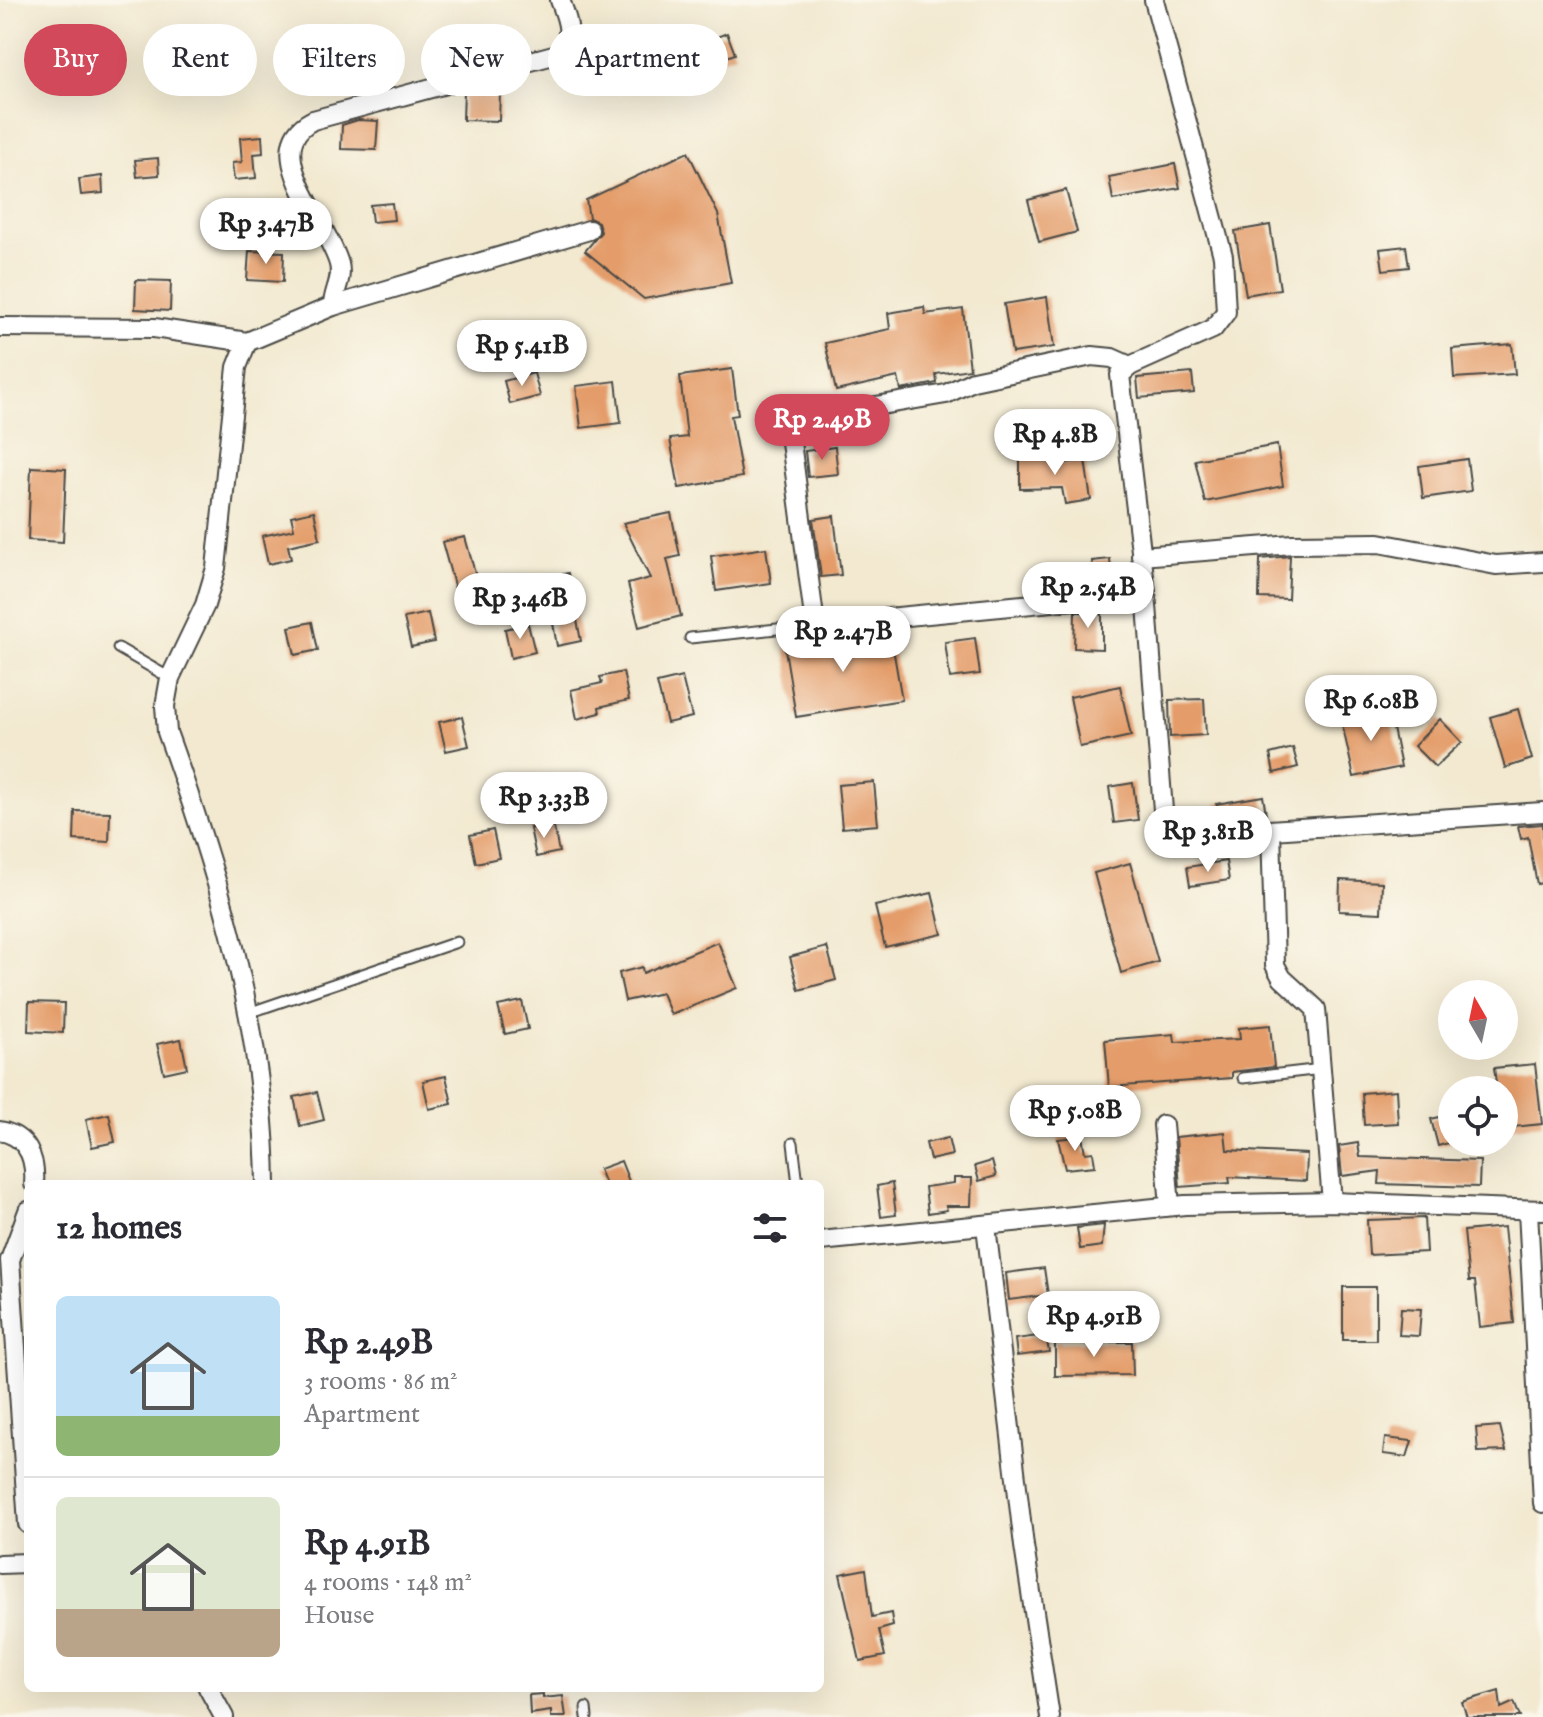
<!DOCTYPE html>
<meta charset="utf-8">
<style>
:root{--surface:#fff;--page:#f2f2f3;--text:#2b2b33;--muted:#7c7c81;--line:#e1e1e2;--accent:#d1495b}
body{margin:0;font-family:"IM FELL English",serif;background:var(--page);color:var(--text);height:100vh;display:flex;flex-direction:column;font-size:30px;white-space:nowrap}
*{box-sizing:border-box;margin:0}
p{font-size:26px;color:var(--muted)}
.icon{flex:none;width:44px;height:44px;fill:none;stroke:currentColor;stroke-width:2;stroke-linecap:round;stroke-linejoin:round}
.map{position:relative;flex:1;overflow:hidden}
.sheet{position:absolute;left:24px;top:1180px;width:800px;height:512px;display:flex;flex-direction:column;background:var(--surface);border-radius:12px;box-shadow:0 8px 32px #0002}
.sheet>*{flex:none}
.hud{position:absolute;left:24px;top:24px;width:800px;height:72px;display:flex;gap:16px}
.needle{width:52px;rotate:351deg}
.tools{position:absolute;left:1438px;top:980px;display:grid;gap:16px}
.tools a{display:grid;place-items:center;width:80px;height:80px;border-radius:50%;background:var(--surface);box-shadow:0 8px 32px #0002;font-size:40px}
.price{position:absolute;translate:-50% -68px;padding:0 18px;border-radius:28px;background:#fff;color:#222;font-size:26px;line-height:52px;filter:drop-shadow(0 2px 4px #0008)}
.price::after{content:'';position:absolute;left:50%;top:48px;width:24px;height:18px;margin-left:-12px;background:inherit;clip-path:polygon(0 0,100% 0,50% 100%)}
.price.active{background:var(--accent);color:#fff}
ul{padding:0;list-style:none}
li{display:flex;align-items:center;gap:24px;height:200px;padding:0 32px}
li+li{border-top:2px solid var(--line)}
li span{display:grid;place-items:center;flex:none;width:224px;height:160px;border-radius:12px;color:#555}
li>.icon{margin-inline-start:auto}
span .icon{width:96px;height:96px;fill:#fffc;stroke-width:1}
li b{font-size:34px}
h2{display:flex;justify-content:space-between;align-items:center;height:96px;padding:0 32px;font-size:34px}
.chip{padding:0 28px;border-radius:36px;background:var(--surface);box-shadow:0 8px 32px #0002;font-size:28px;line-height:72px}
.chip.active{background:var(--accent);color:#fff}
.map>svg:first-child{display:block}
</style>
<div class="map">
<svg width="1543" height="1717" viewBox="0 0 1543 1717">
<rect width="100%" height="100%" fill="#fbf7ec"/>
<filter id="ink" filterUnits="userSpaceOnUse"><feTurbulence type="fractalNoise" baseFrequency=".0125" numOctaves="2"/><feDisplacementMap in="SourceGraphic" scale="16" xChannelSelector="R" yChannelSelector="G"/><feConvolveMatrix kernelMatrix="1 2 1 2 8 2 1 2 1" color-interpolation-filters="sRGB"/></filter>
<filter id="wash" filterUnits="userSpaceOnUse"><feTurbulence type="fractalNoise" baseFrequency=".006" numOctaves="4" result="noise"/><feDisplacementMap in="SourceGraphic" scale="32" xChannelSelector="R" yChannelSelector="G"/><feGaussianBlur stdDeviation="1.8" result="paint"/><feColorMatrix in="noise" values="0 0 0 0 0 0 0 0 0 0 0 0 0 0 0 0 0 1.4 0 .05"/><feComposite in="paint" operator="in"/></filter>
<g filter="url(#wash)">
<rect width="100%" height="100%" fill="#f2e9d0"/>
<g id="blocks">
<!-- building -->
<g fill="#e49d6a">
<path d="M727,33L735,54L714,62L706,41Z"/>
<path d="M464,91L500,92L499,121L463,120Z"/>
<path d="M358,120L378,121L376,150L341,149L342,125Z"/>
<path d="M262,136L263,153L254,154L256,178L234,180L232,163L242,162L240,138Z"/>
<path d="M688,152L718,214L731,283L644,299L585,251L601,232L598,222L589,218L586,200Z"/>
<path d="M158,158L159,175L137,177L135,160Z"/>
<path d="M1175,164L1180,188L1113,200L1109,177Z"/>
<path d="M102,176L103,193L81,195L79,179Z"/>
<path d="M1066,190L1077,232L1039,242L1028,200Z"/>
<path d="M392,203L394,220L372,222L370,205Z"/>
<path d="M1270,225L1280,289L1246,295L1235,231Z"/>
<path d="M1406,246L1409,267L1383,270L1380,249Z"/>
<path d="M249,251L284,252L283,282L247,280Z"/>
<path d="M136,280L171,281L170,311L135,309Z"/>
<path d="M1047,297L1054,347L1012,353L1004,304Z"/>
<path d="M924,307L925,314L963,309L970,369L936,374L937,383L901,390L898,377L836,391L825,343L890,329L888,313Z"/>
<path d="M1512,344L1515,374L1454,378L1452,349Z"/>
<path d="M732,369L738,415L731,416L742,477L679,488L670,439L687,437L680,376Z"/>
<path d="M534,373L540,396L510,404L504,381Z"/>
<path d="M1192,373L1194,393L1139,398L1137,378Z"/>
<path d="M616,381L621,423L581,428L576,386Z"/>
<path d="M1277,445L1283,486L1205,502L1195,460Z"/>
<path d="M835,447L838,474L808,477L805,451Z"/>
<path d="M1055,454V464L1085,460L1091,500L1065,504L1062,488L1020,489V455Z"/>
<path d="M1467,459L1471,491L1423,498L1419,466Z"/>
<path d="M31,467L66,469L63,542L28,540Z"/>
<path d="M314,511L320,539L288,546L291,559L268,564L262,536L294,529L291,516Z"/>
<path d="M671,513L680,556L667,559L681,616L639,627L628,584L650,578L623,523Z"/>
<path d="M834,516L841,575L821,577L813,519Z"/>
<path d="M465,537L482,598L459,603L442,542Z"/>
<path d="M766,548L771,583L716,591L711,556Z"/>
<path d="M1290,556L1288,599L1259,598L1260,559Z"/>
<path d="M1110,559L1112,581L1094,582L1092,561Z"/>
<path d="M568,573L581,641L557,646L545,578Z"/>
<path d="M1075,612H1102V649L1074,648Z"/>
<path d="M428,613L434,642L411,647L404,618Z"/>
<path d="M312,622L318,650L295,655L289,627Z"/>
<path d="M528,624L535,652L511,658L505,629Z"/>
<path d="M890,631L902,700L796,717L785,649Z"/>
<path d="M975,638L980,674L950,678L945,642Z"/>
<path d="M623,672L629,700L599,707L600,713L577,719L571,690L602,683L600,677Z"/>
<path d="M682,677L692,717L667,723L657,683Z"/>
<path d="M1120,686L1131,736L1080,747L1070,697Z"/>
<path d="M1204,699L1206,735L1170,737L1169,700Z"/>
<path d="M1389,709L1401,767L1354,777L1341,719Z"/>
<path d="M1518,709L1532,759L1505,768L1490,717Z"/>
<path d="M462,717L469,746L446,751L439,722Z"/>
<path d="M1440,719L1462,742L1435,767L1414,746Z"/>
<path d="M1293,748L1298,767L1274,773L1270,754Z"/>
<path d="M874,782L878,825L842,828L838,785Z"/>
<path d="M1133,783L1138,820L1114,823L1109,787Z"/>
<path d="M1263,796L1266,814L1225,821L1216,804Z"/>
<path d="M75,811L110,812L109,842L74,840Z"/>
<path d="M553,823L559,852L536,857L530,828Z"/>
<path d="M1543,824V883L1537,884L1528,837L1521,839L1518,826Z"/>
<path d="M493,830L499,858L476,863L470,835Z"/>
<path d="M1226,861L1229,880L1190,886L1187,867Z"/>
<path d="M1130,863L1158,962L1121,973L1094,873Z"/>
<path d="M1340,880L1382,882L1381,913L1339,911Z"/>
<path d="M932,893L942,934L885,947L875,906Z"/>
<path d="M718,942L737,988L671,1015L662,993L625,1001L619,973L642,967L643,973Z"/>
<path d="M827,947L836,980L799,990L790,957Z"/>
<path d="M522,1001L528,1029L505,1034L498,1006Z"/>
<path d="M29,1002L64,1003L63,1033L28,1031Z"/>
<path d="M1270,1025L1274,1067L1232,1072V1078L1109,1087L1105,1040L1174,1034L1175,1042L1240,1039L1239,1028Z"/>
<path d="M181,1039L187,1068L164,1073L157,1044Z"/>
<path d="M1535,1064L1542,1124L1504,1128V1090H1497L1494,1068Z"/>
<path d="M446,1076L452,1104L429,1109L423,1081Z"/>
<path d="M1396,1090L1398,1123L1364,1125L1362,1093Z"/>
<path d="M317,1092L324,1120L300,1126L294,1097Z"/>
<path d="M109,1114L115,1142L92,1147L86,1119Z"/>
<path d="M1452,1114V1142L1438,1146L1431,1119Z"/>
<path d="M1225,1132L1227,1150L1307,1154L1306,1181L1229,1177L1230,1183L1180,1187L1176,1137Z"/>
<path d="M1082,1136L1085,1153L1093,1152L1095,1166L1065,1169L1058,1139Z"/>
<path d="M948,1138L952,1155L930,1160L926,1143Z"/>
<path d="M1358,1143L1360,1157L1480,1161L1479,1187L1379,1184L1380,1171L1342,1176L1339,1146Z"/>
<path d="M621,1161L630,1184H605L599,1169Z"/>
<path d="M992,1161L996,1176L979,1181L975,1166Z"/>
<path d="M954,1178H972L971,1206H946L947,1210L928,1213L925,1187L954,1183Z"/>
<path d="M892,1183L896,1215L881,1217L877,1186Z"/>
<path d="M1424,1218L1426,1252L1369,1255L1367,1220Z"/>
<path d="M1104,1225L1102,1246L1080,1249L1077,1228Z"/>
<path d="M1504,1227L1514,1323L1480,1327L1475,1281H1469L1464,1231Z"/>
<path d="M1044,1268L1048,1295L1009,1300L1006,1273Z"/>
<rect x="1343" y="1287" width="33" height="53"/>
<path d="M1123,1292L1127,1308L1105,1312L1101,1296Z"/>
<path d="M1401,1308L1421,1309L1419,1336L1399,1335Z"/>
<path d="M1046,1335L1049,1352L1017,1356L1015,1339Z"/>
<path d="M1055,1342H1132L1133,1375L1055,1376Z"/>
<path d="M1500,1426L1506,1451L1478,1452L1476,1428Z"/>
<path d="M1385,1438L1412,1441L1407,1457L1383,1454Z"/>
<path d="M866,1569L872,1617L891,1613L893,1626L879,1630L885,1656L860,1661L840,1574Z"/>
<path d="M1499,1691L1501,1708L1514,1702L1520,1717H1467L1462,1702Z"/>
<path d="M543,1694V1698L563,1696L566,1717H551V1711L530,1714L529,1695Z"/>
</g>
</g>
</g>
<g filter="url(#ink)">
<use href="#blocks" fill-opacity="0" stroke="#494844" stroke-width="2"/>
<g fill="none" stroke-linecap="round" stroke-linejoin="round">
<!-- lane casing -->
<g stroke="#494844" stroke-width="13">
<g id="lane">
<path d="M690,638L815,625"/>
<path d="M118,648L170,678"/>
<path d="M251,1012L457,942"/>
<path d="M1243,1078L1322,1069"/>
<path d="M793,1143L798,1184"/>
<path d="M586,1708L587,1717"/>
</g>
</g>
<!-- street casing -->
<g stroke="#494844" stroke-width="22">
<g id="street">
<path d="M1154,0L1223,256L1226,312L1213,329L1130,366L1120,375L1146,593L1164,823L1169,832L1180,836L1543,812"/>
<path d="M333,306C333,291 343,280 339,264C328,222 256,149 313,120L557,54C575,36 568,21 560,0"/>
<path d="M0,327L154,328L247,342L333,306L589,230"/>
<path d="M247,342L237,367L216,568L205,605L170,678L165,706L167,732C220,879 264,1026 266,1184"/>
<path d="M1130,366L1112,358L1092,356L973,381L946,394L817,416L800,425L791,442L815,625L1146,593"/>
<path d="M1141,556L1293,544L1379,543L1496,565L1543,562"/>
<path d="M1271,830L1275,965L1282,978L1316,1009L1332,1202"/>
<path d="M1163,1125L1170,1206"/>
<path d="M0,1131C27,1136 36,1158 34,1184"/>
<path d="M1528,1210L1543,1503"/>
<path d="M28,1211L10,1260L28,1524"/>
<path d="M986,1226L1024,1546L1050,1717"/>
<path d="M820,1241L1185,1205L1332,1202L1543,1210"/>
<path d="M0,1564L28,1563"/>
<path d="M208,1688L224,1717"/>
</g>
</g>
<!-- lane -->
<use href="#lane" stroke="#fff" stroke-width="9"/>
<!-- street -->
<use href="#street" stroke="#fff" stroke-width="18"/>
</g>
</g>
</svg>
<div class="tools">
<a><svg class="needle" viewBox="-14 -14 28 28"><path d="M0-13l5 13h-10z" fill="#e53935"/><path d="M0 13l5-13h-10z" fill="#7c7c81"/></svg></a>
<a><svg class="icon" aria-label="locate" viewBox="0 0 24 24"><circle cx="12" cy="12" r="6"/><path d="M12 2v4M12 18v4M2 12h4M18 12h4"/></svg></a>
</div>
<b class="price" style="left:266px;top:266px">Rp 3.47B</b>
<b class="price" style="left:522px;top:388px">Rp 5.41B</b>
<b class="price active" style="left:822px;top:462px">Rp 2.49B</b>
<b class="price" style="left:1055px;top:477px">Rp 4.8B</b>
<b class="price" style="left:1088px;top:630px">Rp 2.54B</b>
<b class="price" style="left:520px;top:641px">Rp 3.46B</b>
<b class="price" style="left:843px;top:674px">Rp 2.47B</b>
<b class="price" style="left:1371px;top:743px">Rp 6.08B</b>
<b class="price" style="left:544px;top:840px">Rp 3.33B</b>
<b class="price" style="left:1208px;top:874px">Rp 3.81B</b>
<b class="price" style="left:1075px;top:1153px">Rp 5.08B</b>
<b class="price" style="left:1094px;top:1359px">Rp 4.91B</b>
<div class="hud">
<a class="chip active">Buy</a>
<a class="chip">Rent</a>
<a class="chip">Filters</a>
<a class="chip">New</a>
<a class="chip">Apartment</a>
</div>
<section class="sheet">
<h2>12 homes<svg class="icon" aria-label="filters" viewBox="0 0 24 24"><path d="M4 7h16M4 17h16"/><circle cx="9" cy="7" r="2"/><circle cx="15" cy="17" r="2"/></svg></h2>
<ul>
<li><span style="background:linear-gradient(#bfe0f5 75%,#8fb573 0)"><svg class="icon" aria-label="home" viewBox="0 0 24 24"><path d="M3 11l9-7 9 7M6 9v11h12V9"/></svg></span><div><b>Rp 2.49B</b><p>3 rooms · 86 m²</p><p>Apartment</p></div></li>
<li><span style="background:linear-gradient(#dfe7d0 70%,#b9a48a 0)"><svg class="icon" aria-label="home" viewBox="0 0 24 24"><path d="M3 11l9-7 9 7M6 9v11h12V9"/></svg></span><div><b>Rp 4.91B</b><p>4 rooms · 148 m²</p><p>House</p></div></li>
</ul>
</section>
</div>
